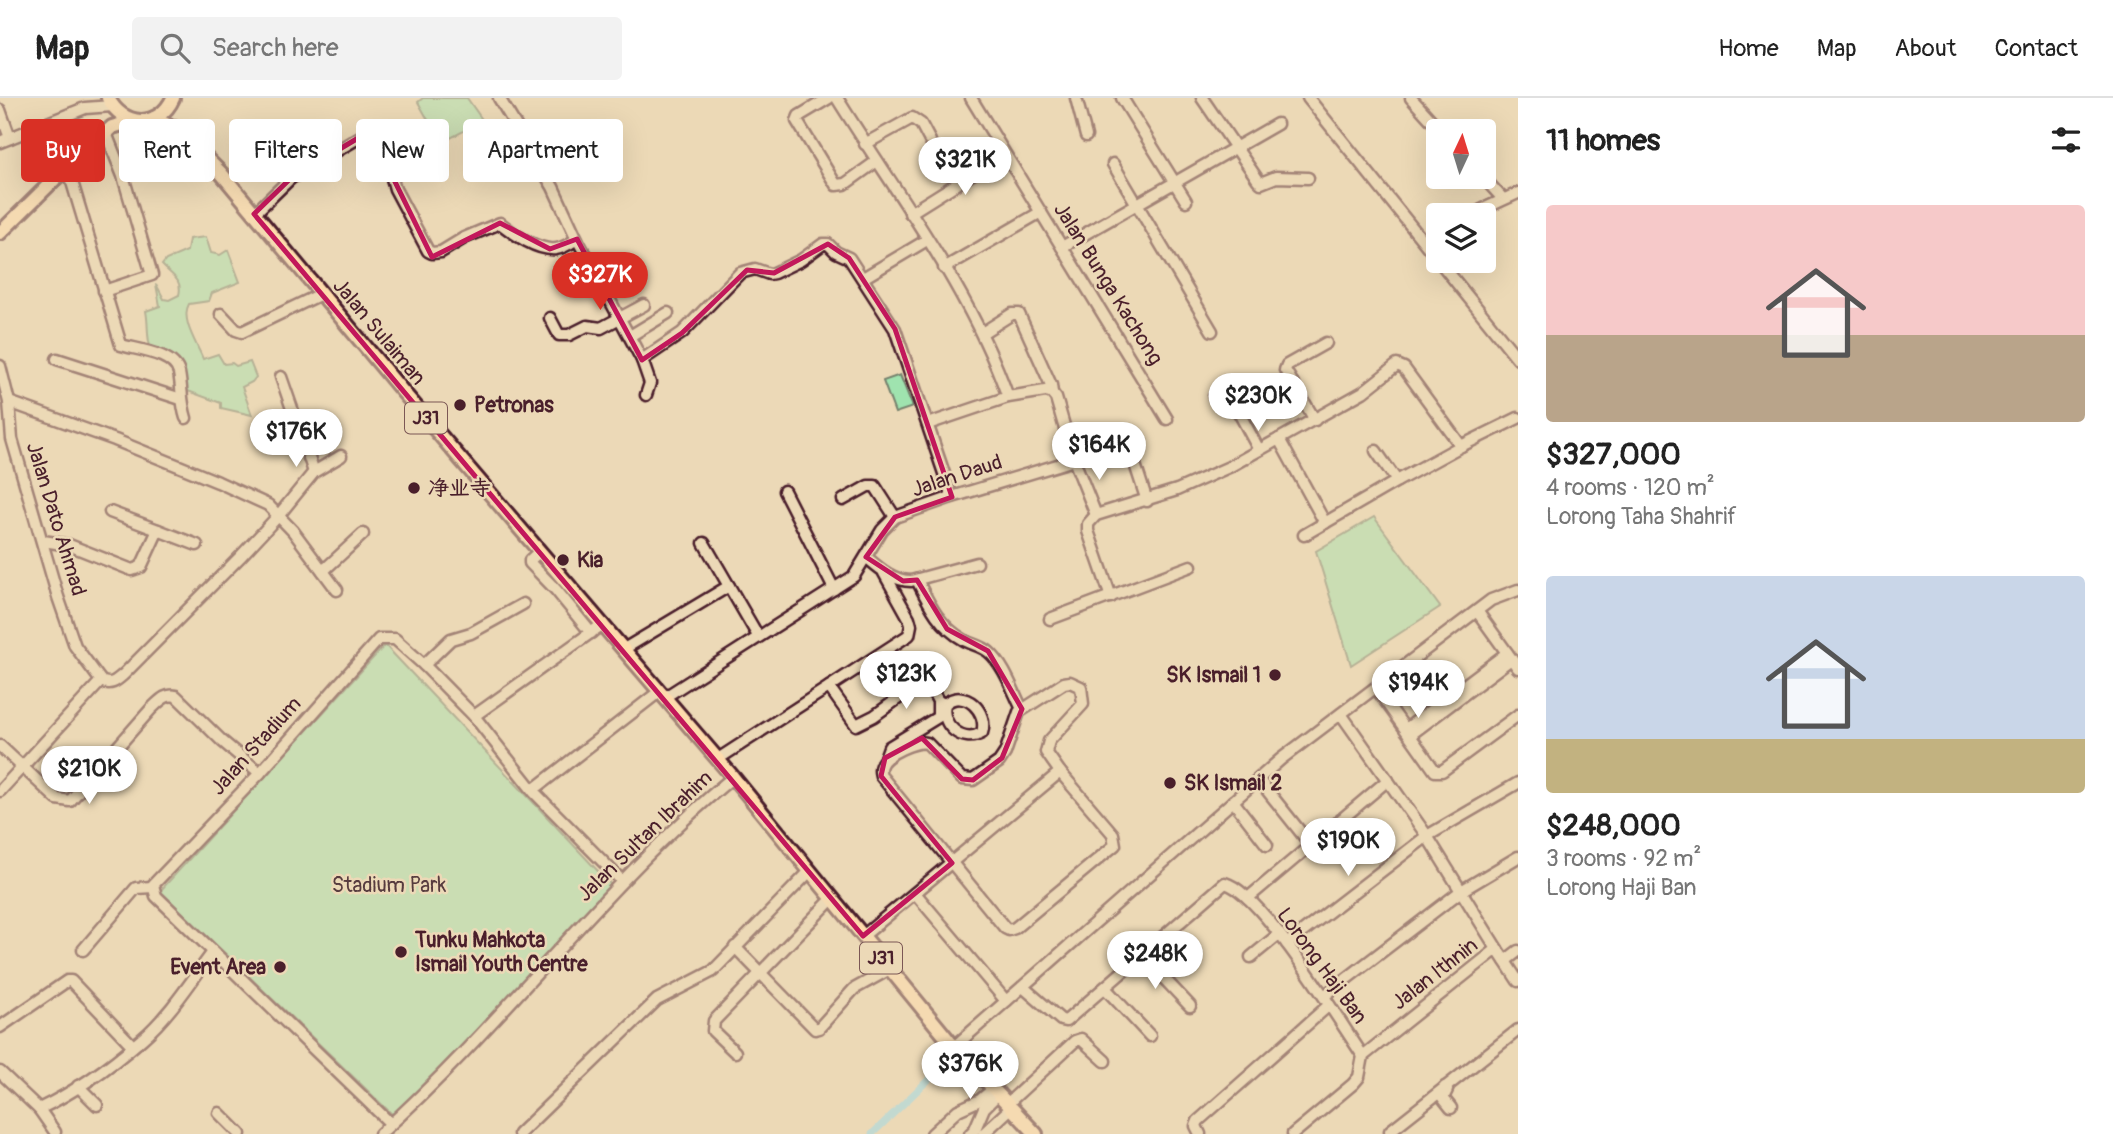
<!DOCTYPE html>
<meta charset="utf-8">
<style>
:root{--surface:#fff;--page:#f2f2f2;--text:#222;--muted:#767676;--line:#e0e0e0;--accent:#d93025}
body{margin:0;font-family:Pangolin,"LXGW WenKai TC",sans-serif;background:var(--page);color:var(--text);height:100vh;display:flex;flex-direction:column;font-size:26px;white-space:nowrap}
*{box-sizing:border-box;margin:0}
p{font-size:23px;color:var(--muted)}
.icon{flex:none;width:38px;height:38px;fill:none;stroke:currentColor;stroke-width:2;stroke-linecap:round;stroke-linejoin:round}
.map{position:relative;flex:1;overflow:hidden}
.details{display:flex;flex-direction:column;background:var(--surface);width:595px}
.details>*{flex:none}
.banner{position:absolute;left:21px;top:21px;width:665px;height:63px;display:flex;gap:14px}
.needle{width:46px;rotate:4deg}
.controls{position:absolute;left:1426px;top:21px;display:grid;gap:14px}
.controls a{display:grid;place-items:center;width:70px;height:70px;border-radius:7px;background:var(--surface);box-shadow:0 7px 28px #0002;font-size:35px}
.price{position:absolute;translate:-50% -60px;padding:0 16px;border-radius:24px;background:#fff;color:#222;font-size:23px;line-height:46px;filter:drop-shadow(0 2px 4px #0008)}
.price::after{content:'';position:absolute;left:50%;top:42px;width:21px;height:16px;margin-left:-10px;background:inherit;clip-path:polygon(0 0,100% 0,50% 100%)}
.price.current{background:var(--accent);color:#fff}
ul{padding:0;list-style:none}
li{display:grid;align-content:center;gap:14px;height:371px;padding:0 28px}
li span{display:grid;place-items:center;height:217px;border-radius:7px;color:#555}
li>.icon{margin-inline-start:auto}
span .icon{width:126px;height:126px;fill:#fffc;stroke-width:1}
li b{font-size:30px}
h2{display:flex;justify-content:space-between;align-items:center;height:84px;padding:0 28px;font-size:30px}
.pill{padding:0 24px;border-radius:7px;background:var(--surface);box-shadow:0 7px 28px #0002;font-size:24px;line-height:63px}
.pill.current{background:var(--accent);color:#fff}
header{display:flex;align-items:center;gap:42px;box-sizing:border-box;height:98px;padding:0 35px;background:var(--surface);border-bottom:2px solid var(--line)}
header strong{font-size:33px}
nav{display:flex;gap:38px;margin-inline-start:auto;font-size:24px}
.search{width:490px;height:63px;background:var(--page);display:flex;align-items:center;gap:18px;box-sizing:border-box;padding:0 24px;border-radius:7px;color:var(--muted);font-size:26px}
main{display:flex;flex:1;min-height:0}
.map>svg:first-child{display:block}
</style>
<header>
<strong>Map</strong>
<div class="search"><svg class="icon" aria-label="search" viewBox="0 0 24 24"><circle cx="10" cy="10" r="6"/><path d="M15 15l6 6"/></svg>Search here</div>
<nav><a>Home</a><a>Map</a><a>About</a><a>Contact</a></nav>
</header>
<main>
<div class="map">
<svg width="1518" height="1036" viewBox="0 0 1518 1036">
<rect width="100%" height="100%" fill="#ecd9b7"/>
<filter id="ink" filterUnits="userSpaceOnUse"><feTurbulence type="fractalNoise" baseFrequency=".0143" numOctaves="2"/><feDisplacementMap in="SourceGraphic" scale="14" xChannelSelector="R" yChannelSelector="G"/><feConvolveMatrix kernelMatrix="1 2 1 2 8 2 1 2 1" color-interpolation-filters="sRGB"/></filter>
<g filter="url(#ink)">
<!-- green -->
<g fill="#9fe3af" stroke="#74816d" stroke-width="2">
<path d="M423,0H467L483,23L441,45L418,4Z"/>
<path d="M206,139L211,155L220,157L228,152L240,184L212,195L209,203L189,206C180,221 197,246 203,261L218,256L224,266L232,265L236,268L250,264L256,279L252,284L242,289L252,317L221,310V305L185,292C181,261 178,264 151,252C146,237 149,228 146,213L160,208L156,186L164,201L169,202L179,197C183,181 171,177 162,167L166,162L187,153L189,141Z"/>
<path d="M900,277L913,309L895,315L883,283Z"/>
<path d="M1374,419L1440,509L1351,567L1316,453Z"/>
<path d="M385,547L613,789L394,1018L160,793Z"/>
</g>
<g fill="none" stroke-linecap="round" stroke-linejoin="round">
<!-- canal -->
<path stroke="#8fdaf0" stroke-width="7" d="M872,1036L949,962"/>
<!-- minor casing -->
<g stroke="#4a1f2b" stroke-width="15">
<g id="minor">
<path d="M499,0L553,89L577,141L642,262L650,285L646,297"/>
<path d="M829,0L799,18L797,23L836,87L845,86L877,63"/>
<path d="M837,0C897,97 970,191 1008,299"/>
<path d="M971,0L1167,321"/>
<path d="M1076,0L1086,38"/>
<path d="M1122,0L1186,103"/>
<path d="M1202,0L1258,82L1261,85L1276,79L1308,80"/>
<path d="M1308,0L1518,261"/>
<path d="M1411,0L1441,33"/>
<path d="M0,12L10,40"/>
<path d="M0,44L85,10L112,8"/>
<path d="M865,46L912,20L921,26L930,43"/>
<path d="M1113,66L1212,233"/>
<path d="M64,72L72,84L121,247C138,252 174,255 179,275C182,290 181,305 186,320"/>
<path d="M1483,79L1503,101"/>
<path d="M910,115L1004,56"/>
<path d="M254,116L291,80L370,33L389,70L395,91L428,153L432,155L441,154L464,140L500,125C514,136 537,153 556,151C564,150 571,145 577,141"/>
<path d="M1476,117L1481,112L1518,95"/>
<path d="M1062,149L1277,26"/>
<path d="M944,170L1041,114"/>
<path d="M863,180L927,142"/>
<path d="M104,193L152,177L123,78L106,35"/>
<path d="M221,216L236,232L242,234L321,196"/>
<path d="M550,220L559,237H569L587,228L601,230L644,207"/>
<path d="M982,235L1012,216H1019L1051,287L1052,295"/>
<path d="M630,238L668,215"/>
<path d="M57,261L181,301"/>
<path d="M642,262L682,235L740,175L755,171L769,176L774,175L801,162L823,146H828L836,154L849,160L895,231L952,399"/>
<path d="M0,268L9,304L12,341L58,499L75,548L101,583L0,693"/>
<path d="M281,279L314,374"/>
<path d="M1214,299L1225,295L1230,298L1259,352"/>
<path d="M9,304L115,342L218,384L268,407L293,433L337,492"/>
<path d="M1315,322L1285,272L1287,267L1326,245"/>
<path d="M262,334L294,319"/>
<path d="M1279,341L1325,425"/>
<path d="M1376,353L1397,383L1461,348L1518,320"/>
<path d="M1132,357L1147,403"/>
<path d="M1074,362L1096,417"/>
<path d="M784,393L834,491"/>
<path d="M843,402L868,388H875L895,419"/>
<path d="M110,414L158,432"/>
<path d="M1304,437L1397,383"/>
<path d="M43,443L69,447L132,472L141,469L158,432L197,447"/>
<path d="M704,445L758,538"/>
<path d="M540,453L530,462V465L556,492L591,535"/>
<path d="M866,459C879,470 893,483 911,483L977,465"/>
<path d="M323,473L363,436"/>
<path d="M917,482C929,506 939,528 964,542C971,546 982,548 989,554C1004,567 1013,593 1022,611"/>
<path d="M1111,499L1088,433V426L1096,417L1177,392L1229,369L1363,294L1397,267L1404,270L1461,348"/>
<path d="M1477,513L1518,570"/>
<path d="M1050,521L1191,468"/>
<path d="M624,551L729,488"/>
<path d="M424,567L451,541L471,535L523,506"/>
<path d="M101,583C111,588 116,583 124,576L240,459L279,417L314,374L341,358"/>
<path d="M1070,584L1081,589L1083,606L1049,643L1046,654L1060,674L1113,736L1115,747L1015,830L1009,832L1005,830L881,678C880,673 879,672 881,667C885,656 916,642 927,645L962,681L973,682L999,664L1005,655L1019,614L1064,585Z"/>
<path d="M829,589L856,627L874,618L921,584L928,585L938,603V619L889,649L885,660"/>
<path d="M1376,590L1435,673H1442L1518,617"/>
<path d="M665,599L854,478L882,432L895,419L952,399L1074,362L1056,300L1051,294L1045,293L1008,299L928,326"/>
<path d="M938,603L945,606C964,589 989,614 982,635C962,646 940,627 945,606"/>
<path d="M1341,616L1427,738L1461,793L1518,759"/>
<path d="M474,618L603,526"/>
<path d="M1406,631L1507,555"/>
<path d="M1410,637L1511,561"/>
<path d="M0,648L57,701L70,703L151,611C159,604 165,595 176,598L222,643L260,675"/>
<path d="M718,661L909,537L911,527L909,520L884,475"/>
<path d="M1259,682L1310,746"/>
<path d="M533,692L660,593"/>
<path d="M1233,703L1267,747"/>
<path d="M915,795L1006,903"/>
<path d="M1248,800L1388,682"/>
<path d="M863,838L1060,674"/>
<path d="M1287,846L1427,738L1518,685"/>
<path d="M735,849L815,931L819,930L854,891L890,871"/>
<path d="M1497,851L1518,883"/>
<path d="M83,852L136,790L153,789"/>
<path d="M1142,857L1190,908"/>
<path d="M1251,859L1279,836"/>
<path d="M1505,863L1518,853"/>
<path d="M1023,889L1061,922L1066,923L1225,785C1262,795 1339,923 1363,958"/>
<path d="M1105,890L1150,938"/>
<path d="M0,929L67,883H71L133,948"/>
<path d="M954,949L1281,661L1491,502L1518,492"/>
<path d="M735,954L713,933L714,923L832,801"/>
<path d="M0,974L39,1011L55,1034"/>
<path d="M78,988L97,1007"/>
<path d="M1445,989L1447,992L1443,1000L1451,1010"/>
<path d="M1007,1006L1075,943L1081,941L1105,963"/>
<path d="M39,1011C75,994 111,968 142,941C170,917 191,883 213,854"/>
<path d="M219,1015L240,1036"/>
<path d="M391,1026L156,798L153,787L260,675L379,541H395L424,567L474,618L534,694L622,783"/>
<path d="M1390,1033L1518,932"/>
<path d="M380,1036C505,924 604,786 733,679"/>
<path d="M519,1036L657,902L713,873L810,773"/>
<path d="M932,1036L958,1012L980,1002L993,991"/>
<path d="M970,1036L975,1031L984,1010L998,996"/>
<path d="M983,1036L1011,1010"/>
<path d="M1200,1036L1196,1028L1198,1023L1328,908"/>
<path d="M1293,1036L1353,986L1359,979L1363,958L1497,851L1461,793L1324,898"/>
</g>
</g>
<!-- major casing -->
<g stroke="#4a1f2b" stroke-width="18">
<g id="major">
<path d="M108,0C123,30 159,31 173,0"/>
<path d="M154,20L178,32L221,75L404,295L733,679L954,949L1036,1036"/>
<path d="M0,135L64,72L112,29L133,23"/>
</g>
</g>
<!-- minor -->
<use href="#minor" stroke="#ecd9b7" stroke-width="10"/>
<!-- major -->
<use href="#major" stroke="#fedbac" stroke-width="12"/>
</g>
</g>
<!-- marked area -->
<path d="M0 0H1518V1036H0ZM370,33L432,159L500,125L550,151L577,141L642,262L682,235L747,172L774,175L828,146L849,160L895,231L952,399L895,419L866,459L903,483L917,482L947,531L988,553L1022,611L1002,660L973,682L962,681L922,640L885,660L881,678L952,765L863,838L254,116L291,80Z" fill="#ecd9b7" fill-opacity=".55" fill-rule="evenodd"/>
<path fill="none" stroke="#c2185b" stroke-width="5" stroke-linejoin="round" d="M370,33L432,159L500,125L550,151L577,141L642,262L682,235L747,172L774,175L828,146L849,160L895,231L952,399L895,419L866,459L903,483L917,482L947,531L988,553L1022,611L1002,660L973,682L962,681L922,640L885,660L881,678L952,765L863,838L254,116L291,80Z"/>
<!-- markers -->
<g fill="#4a1f2b" stroke="#ecd9b7" stroke-width="2.5">
<circle cx="460" cy="307" r="7"/>
<circle cx="414" cy="390" r="7"/>
<circle cx="563" cy="462" r="7"/>
<circle cx="1275" cy="577" r="7"/>
<circle cx="1170" cy="685" r="7"/>
<circle cx="401" cy="854" r="7"/>
<circle cx="280" cy="869" r="7"/>
</g>
<g text-anchor="middle" dominant-baseline="central" stroke-width="5" stroke-linejoin="round" paint-order="stroke">
<!-- shield labels -->
<g fill="#ecd9b7" stroke="#7b5755" stroke-width="2">
<rect x="405" y="304.5" width="42" height="31" rx="5"/>
<rect x="860" y="844.5" width="42" height="31" rx="5"/>
</g>
<g font-size="19" font-weight="bold" fill="#4a1f2b">
<text x="426" y="320">J31</text>
<text x="881" y="860">J31</text>
</g>
<!-- street labels -->
<g font-size="21" fill="#4a1f2b" stroke="#ecd9b7">
<text transform="translate(1108 186) rotate(58)">Jalan Bunga Kachong</text>
<text transform="translate(379 234) rotate(50)">Jalan Sulaiman</text>
<text transform="translate(957 378) rotate(-18)">Jalan Daud</text>
<text transform="translate(56 421) rotate(73)">Jalan Dato Ahmad</text>
<text transform="translate(256 648) rotate(-48)">Jalan Stadium</text>
<text transform="translate(645 738) rotate(-44)">Jalan Sultan Ibrahim</text>
<text transform="translate(1322 868) rotate(54)">Lorong Haji Ban</text>
<text transform="translate(1435 876) rotate(-38)">Jalan Ithnin</text>
</g>
<!-- poi labels -->
<g font-size="21" font-weight="bold" fill="#4a1f2b" stroke="#ecd9b7" text-anchor="start">
<text x="474" y="307">Petronas</text>
<text x="428" y="390">净业寺</text>
<text x="577" y="462">Kia</text>
<text x="1261" y="577" text-anchor="end">SK Ismail 1</text>
<text x="1184" y="685">SK Ismail 2</text>
<text x="415" y="842">Tunku Mahkota<tspan x="415" dy="24">Ismail Youth Centre</tspan></text>
<text x="266" y="869" text-anchor="end">Event Area</text>
</g>
<!-- park labels -->
<g font-size="21" fill="#573c3f" stroke="#ecd9b7">
<text x="389" y="787">Stadium Park</text>
</g>
</g>
</svg>
<div class="controls">
<a><svg class="needle" viewBox="-14 -14 28 28"><path d="M0-13l5 13h-10z" fill="#e53935"/><path d="M0 13l5-13h-10z" fill="#767676"/></svg></a>
<a><svg class="icon" aria-label="layers" viewBox="0 0 24 24"><path d="M12 4l9 5-9 5-9-5zM3 14l9 5 9-5"/></svg></a>
</div>
<b class="price" style="left:965px;top:99px">$321K</b>
<b class="price current" style="left:600px;top:214px">$327K</b>
<b class="price" style="left:1258px;top:335px">$230K</b>
<b class="price" style="left:296px;top:371px">$176K</b>
<b class="price" style="left:1099px;top:384px">$164K</b>
<b class="price" style="left:906px;top:613px">$123K</b>
<b class="price" style="left:1418px;top:622px">$194K</b>
<b class="price" style="left:89px;top:708px">$210K</b>
<b class="price" style="left:1348px;top:780px">$190K</b>
<b class="price" style="left:1155px;top:893px">$248K</b>
<b class="price" style="left:970px;top:1003px">$376K</b>
<div class="banner">
<a class="pill current">Buy</a>
<a class="pill">Rent</a>
<a class="pill">Filters</a>
<a class="pill">New</a>
<a class="pill">Apartment</a>
</div>
</div>
<section class="details">
<h2>11 homes<svg class="icon" aria-label="filters" viewBox="0 0 24 24"><path d="M4 7h16M4 17h16"/><circle cx="9" cy="7" r="2"/><circle cx="15" cy="17" r="2"/></svg></h2>
<ul>
<li><span style="background:linear-gradient(#f6c9c9 60%,#b9a48a 0)"><svg class="icon" aria-label="home" viewBox="0 0 24 24"><path d="M3 11l9-7 9 7M6 9v11h12V9"/></svg></span><div><b>$327,000</b><p>4 rooms · 120 m²</p><p>Lorong Taha Shahrif</p></div></li>
<li><span style="background:linear-gradient(#c9d6e8 75%,#c2b280 0)"><svg class="icon" aria-label="home" viewBox="0 0 24 24"><path d="M3 11l9-7 9 7M6 9v11h12V9"/></svg></span><div><b>$248,000</b><p>3 rooms · 92 m²</p><p>Lorong Haji Ban</p></div></li>
</ul>
</section>
</main>
